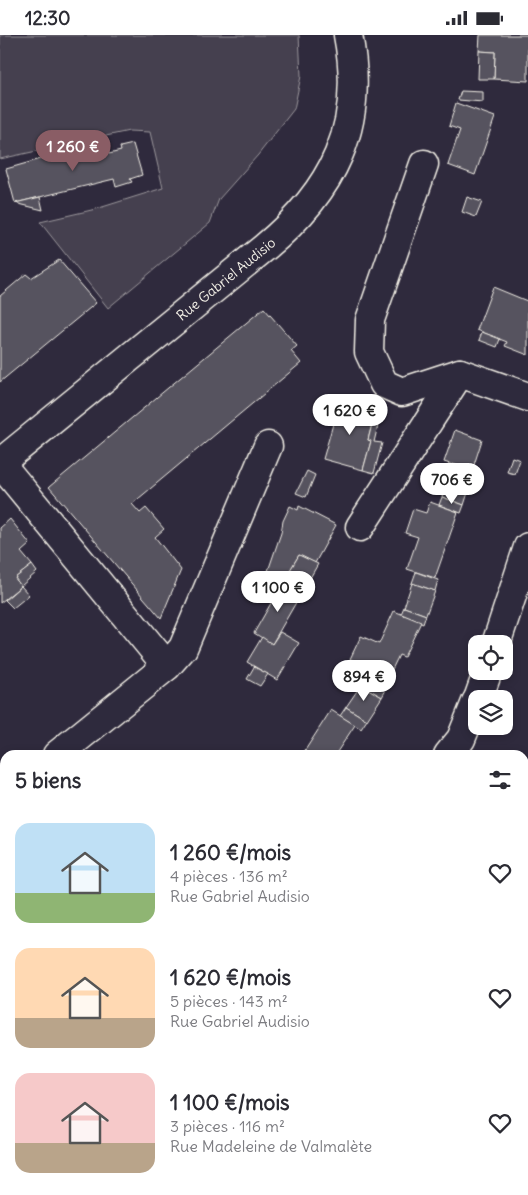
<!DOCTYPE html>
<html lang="fr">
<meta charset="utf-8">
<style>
:root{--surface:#fff;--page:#f7f7f7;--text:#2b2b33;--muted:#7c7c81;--accent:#8a5d65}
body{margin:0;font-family:Delius,sans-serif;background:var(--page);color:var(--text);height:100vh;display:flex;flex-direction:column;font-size:19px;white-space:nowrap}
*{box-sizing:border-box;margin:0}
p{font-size:16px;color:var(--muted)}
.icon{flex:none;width:28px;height:28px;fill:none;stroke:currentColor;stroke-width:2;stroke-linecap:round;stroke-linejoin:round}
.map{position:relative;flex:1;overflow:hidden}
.panel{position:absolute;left:0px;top:715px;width:529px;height:445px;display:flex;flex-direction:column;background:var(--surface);border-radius:15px 15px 0 0;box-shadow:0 2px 8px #0003}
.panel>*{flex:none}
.buttons{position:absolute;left:468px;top:600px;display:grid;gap:10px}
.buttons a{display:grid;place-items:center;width:45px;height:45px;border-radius:10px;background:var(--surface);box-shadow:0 2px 8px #0003;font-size:25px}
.price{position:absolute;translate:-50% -42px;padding:0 11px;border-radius:18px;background:#fff;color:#222;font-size:16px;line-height:32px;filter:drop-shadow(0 1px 2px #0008)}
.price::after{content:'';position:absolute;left:50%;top:30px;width:15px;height:11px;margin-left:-8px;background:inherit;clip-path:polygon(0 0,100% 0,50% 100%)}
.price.on{background:var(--accent);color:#fff}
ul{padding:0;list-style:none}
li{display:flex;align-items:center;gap:15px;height:125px;padding:0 15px}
li span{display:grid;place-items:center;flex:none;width:140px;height:100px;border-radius:15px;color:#555}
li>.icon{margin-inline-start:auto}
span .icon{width:60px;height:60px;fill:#fffc;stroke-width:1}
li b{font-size:21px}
h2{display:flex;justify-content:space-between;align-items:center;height:60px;padding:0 15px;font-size:21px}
.status{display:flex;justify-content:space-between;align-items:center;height:35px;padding:0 25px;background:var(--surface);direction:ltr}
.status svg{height:14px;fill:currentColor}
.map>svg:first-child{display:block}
</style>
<div class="status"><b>12:30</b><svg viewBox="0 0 49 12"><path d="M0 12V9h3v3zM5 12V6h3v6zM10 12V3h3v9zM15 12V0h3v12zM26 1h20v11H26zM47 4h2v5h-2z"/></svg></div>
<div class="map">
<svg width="528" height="1160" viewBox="0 0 528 1160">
<rect width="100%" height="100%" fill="#2f2a3d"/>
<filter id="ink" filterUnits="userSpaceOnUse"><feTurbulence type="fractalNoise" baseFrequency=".02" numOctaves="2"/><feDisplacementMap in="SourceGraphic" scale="10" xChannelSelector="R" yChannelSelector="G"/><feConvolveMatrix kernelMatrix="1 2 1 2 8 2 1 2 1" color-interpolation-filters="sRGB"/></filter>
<g filter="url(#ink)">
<!-- green -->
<g fill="#454050" stroke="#9c989c">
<path d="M0,0H299L301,41L294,74L258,120L219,164L210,188L108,273L40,187L96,174L163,153L150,97L129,96L0,124Z"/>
<path d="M528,981V1160H435L437,1155H524V989Z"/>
</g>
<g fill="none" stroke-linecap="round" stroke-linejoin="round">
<!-- stream -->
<g stroke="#a19ea0" stroke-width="9">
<path d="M524,1045L528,1035"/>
<path d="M474,1160L476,1155"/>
</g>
</g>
<!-- building -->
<g fill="#56525f" stroke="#f4f1e8">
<path d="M480,0H528V46L494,44L495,17L479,16Z"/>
<path d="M479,16L495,17L494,44H478Z"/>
<path d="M461,56L483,57V67L458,65Z"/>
<path d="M456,68L495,82L475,140L448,130L460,95L449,91Z"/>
<path d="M133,109L142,140L130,144L132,147L116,152L114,144L15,168L6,134L55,120L56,124L106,110L109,119L121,116L120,112Z"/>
<path d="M40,162L43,175L15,168Z"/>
<path d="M467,162L482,167L476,182L462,177Z"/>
<path d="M59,225L96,268L0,347V261L26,239L31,243Z"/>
<path d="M493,252L527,266L528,263V320L505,311L507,307L477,295Z"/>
<path d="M264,273L297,311L291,316L301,328L132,469L140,478L146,473L164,494L155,502L181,535L161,583L49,452Z"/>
<path d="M482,297L500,304L497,312L479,305Z"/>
<path d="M344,364L367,370L364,382L373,385L368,405L371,406L363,435L323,424L337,375L340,376Z"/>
<path d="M373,385L379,386L374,407L382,408L374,438L363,435L371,406L368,405Z"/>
<path d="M455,395L482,405L472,436L444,427Z"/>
<path d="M512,422L520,425L515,439L507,437Z"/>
<path d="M453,429L475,437L472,445L450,438Z"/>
<path d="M307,436L315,440L306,462L296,458Z"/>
<path d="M450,438L472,445L464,470L442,462Z"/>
<path d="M442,462L464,470L461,478L439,470Z"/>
<path d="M430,467L458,477L435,543L407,534L418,502L405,498L413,474L426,478Z"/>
<path d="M290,471L298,475L299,471L336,490L315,528L299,520L285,544L268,536L281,498L283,486Z"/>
<path d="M10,484L30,509L21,517L32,530L15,543L21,551L0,568V493Z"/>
<path d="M299,520L318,529L302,557L283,547Z"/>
<path d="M32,530L37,537L21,551L15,543Z"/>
<path d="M416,537L438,545L435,556L412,548Z"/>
<path d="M283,547L302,557L272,609L254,598Z"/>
<path d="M412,548L435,556L426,580L404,572Z"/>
<path d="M21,551L29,560L13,573L5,565Z"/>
<path d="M404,572L426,580L423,589L401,579Z"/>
<path d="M394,576L421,587L404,622L399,620L383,653L357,640L362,630L350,624L361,601L379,609Z"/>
<path d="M280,597L299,608L277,645L247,627L262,602L272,609Z"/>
<path d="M254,632L268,639L260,651L247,644Z"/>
<path d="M364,644L387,653L382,662L361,650Z"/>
<path d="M361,650L382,662L367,685L346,672Z"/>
<path d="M346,672L367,685L361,694L340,681Z"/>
<path d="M331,675L355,690L335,720H302Z"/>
<path d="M528,779V792L526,798L524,795Z"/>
<path d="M528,792V827L524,825V808Z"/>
<path d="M5,1146V1155H34L32,1160H0Z"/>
<path d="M34,1155H53L50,1160H32Z"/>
<path d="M55,1155H71L68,1160Z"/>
</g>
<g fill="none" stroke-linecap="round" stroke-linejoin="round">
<!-- minor casing -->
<g stroke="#f4f1e8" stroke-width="31">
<g id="minor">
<path d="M424,129L370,285L369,317L384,349L402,357L460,338L528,362"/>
<path d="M0,428L264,213C333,156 366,92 348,0"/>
<path d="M0,428L167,631"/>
<path d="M360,492L460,338"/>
<path d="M496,609L528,512"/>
<path d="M478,664L488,636"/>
<path d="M57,720L167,631L183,613L268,411"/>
<path d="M448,720L461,704L476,667"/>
<path d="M0,904L5,903"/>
</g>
</g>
<!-- minor -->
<use href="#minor" stroke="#2f2a3d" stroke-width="28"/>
</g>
</g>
<g text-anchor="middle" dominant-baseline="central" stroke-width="5" stroke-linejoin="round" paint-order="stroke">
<!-- street labels -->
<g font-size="14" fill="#f4f1e8" stroke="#2f2a3d">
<text transform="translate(226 244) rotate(-39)">Rue Gabriel Audisio</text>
</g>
</g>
</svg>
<div class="buttons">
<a><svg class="icon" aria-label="locate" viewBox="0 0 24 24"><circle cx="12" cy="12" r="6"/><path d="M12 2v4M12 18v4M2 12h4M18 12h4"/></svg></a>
<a><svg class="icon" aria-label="layers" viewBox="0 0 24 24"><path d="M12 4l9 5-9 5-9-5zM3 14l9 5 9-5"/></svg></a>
</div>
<b class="price on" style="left:73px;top:137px">1 260 €</b>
<b class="price" style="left:350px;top:401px">1 620 €</b>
<b class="price" style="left:452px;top:470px">706 €</b>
<b class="price" style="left:278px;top:578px">1 100 €</b>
<b class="price" style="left:364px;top:667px">894 €</b>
<section class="panel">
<h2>5 biens<svg class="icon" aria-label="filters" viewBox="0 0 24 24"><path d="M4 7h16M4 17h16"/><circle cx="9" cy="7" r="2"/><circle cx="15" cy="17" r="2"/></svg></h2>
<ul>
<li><span style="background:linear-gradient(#bfe0f5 70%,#8fb573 0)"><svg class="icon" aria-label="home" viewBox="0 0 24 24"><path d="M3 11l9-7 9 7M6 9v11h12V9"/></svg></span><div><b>1 260 €/mois</b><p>4 pièces · 136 m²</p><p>Rue Gabriel Audisio</p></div><svg class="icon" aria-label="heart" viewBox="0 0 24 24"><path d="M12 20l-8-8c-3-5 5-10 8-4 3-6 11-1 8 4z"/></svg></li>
<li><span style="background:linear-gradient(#ffd9b3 70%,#b9a48a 0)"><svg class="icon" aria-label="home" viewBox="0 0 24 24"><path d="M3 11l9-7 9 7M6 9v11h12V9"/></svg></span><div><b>1 620 €/mois</b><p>5 pièces · 143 m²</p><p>Rue Gabriel Audisio</p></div><svg class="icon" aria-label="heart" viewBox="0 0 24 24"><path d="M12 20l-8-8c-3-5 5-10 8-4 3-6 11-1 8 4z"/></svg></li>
<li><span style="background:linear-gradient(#f6c9c9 70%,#b9a48a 0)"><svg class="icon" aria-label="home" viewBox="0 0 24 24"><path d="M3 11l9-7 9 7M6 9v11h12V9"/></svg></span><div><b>1 100 €/mois</b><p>3 pièces · 116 m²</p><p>Rue Madeleine de Valmalète</p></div><svg class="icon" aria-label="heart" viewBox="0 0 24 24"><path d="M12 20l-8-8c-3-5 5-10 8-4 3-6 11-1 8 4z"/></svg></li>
</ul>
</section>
</div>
